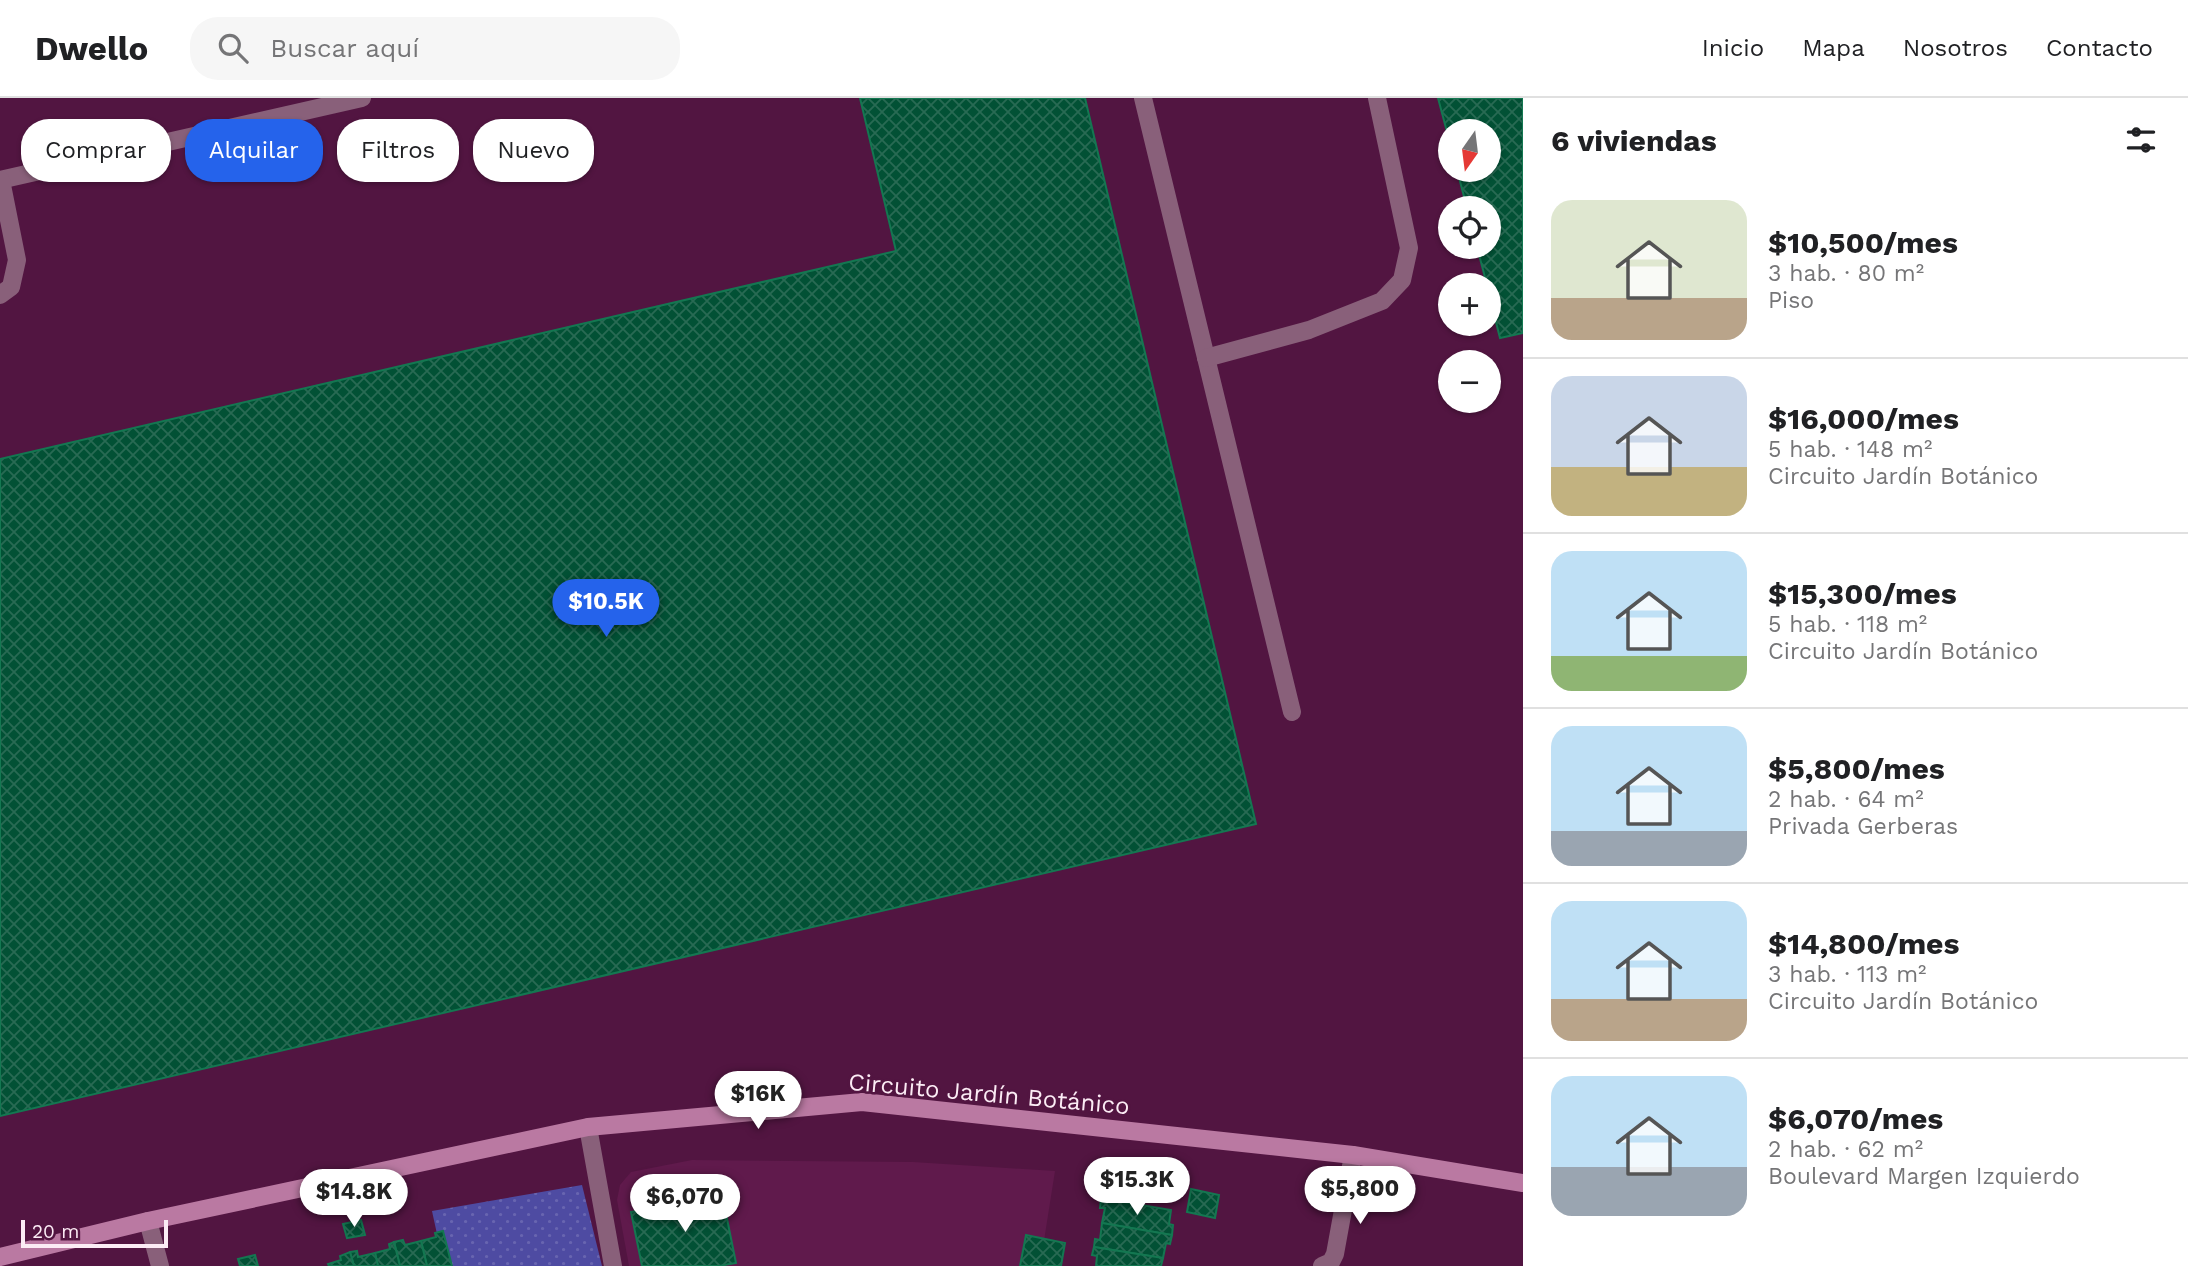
<!DOCTYPE html>
<html lang="es">
<meta charset="utf-8">
<style>
:root{--surface:#fff;--page:#f6f6f6;--text:#202124;--muted:#757577;--line:#e0e0e0;--accent:#2563eb}
body{margin:0;font-family:"Work Sans",sans-serif;background:var(--page);color:var(--text);height:100vh;display:flex;flex-direction:column;font-size:26px;white-space:nowrap}
*{box-sizing:border-box;margin:0}
p{font-size:23px;color:var(--muted)}
.icon{flex:none;width:38px;height:38px;fill:none;stroke:currentColor;stroke-width:2;stroke-linecap:round;stroke-linejoin:round}
.map{position:relative;flex:1;overflow:hidden}
.drawer{display:flex;flex-direction:column;background:var(--surface);width:665px}
.drawer>*{flex:none}
.guide{position:absolute;left:21px;top:21px;width:665px;height:63px;display:flex;gap:14px}
.needle{width:46px;rotate:194deg}
.controls{position:absolute;left:1438px;top:21px;display:grid;gap:14px}
.controls a{display:grid;place-items:center;width:63px;height:63px;border-radius:50%;background:var(--surface);box-shadow:0 2px 5px #0004;font-size:35px}
.scale{position:absolute;left:21px;bottom:18px;width:147px;box-sizing:border-box;padding-left:7px;border:4px solid #fcecf5;border-top:0;font-size:19px;line-height:24px;white-space:nowrap;color:#fcecf5;-webkit-text-stroke:5px #521541;paint-order:stroke}
.price{position:absolute;translate:-50% -60px;padding:0 16px;border-radius:24px;background:#fff;color:#222;font-size:23px;line-height:46px;filter:drop-shadow(0 2px 4px #0008)}
.price::after{content:'';position:absolute;left:50%;top:42px;width:21px;height:16px;margin-left:-10px;background:inherit;clip-path:polygon(0 0,100% 0,50% 100%)}
.price.active{background:var(--accent);color:#fff}
ul{padding:0;list-style:none}
li{display:flex;align-items:center;gap:21px;height:175px;padding:0 28px}
li+li{border-top:2px solid var(--line)}
li span{display:grid;place-items:center;flex:none;width:196px;height:140px;border-radius:21px;color:#555}
li>.icon{margin-inline-start:auto}
span .icon{width:84px;height:84px;fill:#fffc;stroke-width:1}
li b{font-size:30px}
h2{display:flex;justify-content:space-between;align-items:center;height:84px;padding:0 28px;font-size:30px}
.pill{padding:0 24px;border-radius:28px;background:var(--surface);box-shadow:0 2px 5px #0004;font-size:24px;line-height:63px}
.pill.active{background:var(--accent);color:#fff}
header{display:flex;align-items:center;gap:42px;box-sizing:border-box;height:98px;padding:0 35px;background:var(--surface);border-bottom:2px solid var(--line)}
header strong{font-size:33px}
nav{display:flex;gap:38px;margin-inline-start:auto;font-size:24px}
.search{width:490px;height:63px;background:var(--page);display:flex;align-items:center;gap:18px;box-sizing:border-box;padding:0 24px;border-radius:28px;color:var(--muted);font-size:26px}
main{display:flex;flex:1;min-height:0}
.map>svg:first-child{display:block}
</style>
<header>
<strong>Dwello</strong>
<div class="search"><svg class="icon" aria-label="search" viewBox="0 0 24 24"><circle cx="10" cy="10" r="6"/><path d="M15 15l6 6"/></svg>Buscar aquí</div>
<nav><a>Inicio</a><a>Mapa</a><a>Nosotros</a><a>Contacto</a></nav>
</header>
<main>
<div class="map">
<svg width="1523" height="1168" viewBox="0 0 1523 1168">
<defs>
<pattern id="grass-dots" width="8" height="8" patternUnits="userSpaceOnUse" patternTransform="scale(1.75)"><rect width="8" height="8" fill="#4e4ba2"/><path d="M2 2h.1M6 6h.1" fill="none" stroke="#6865b0" stroke-width="1.8" stroke-linecap="round"/></pattern>
<pattern id="building-cross-hatch" width="8" height="8" patternUnits="userSpaceOnUse" patternTransform="scale(1.75)"><rect width="8" height="8" fill="#025135"/><path d="M0 0l8 8M0 8l8-8" fill="none" stroke="#286a53"/></pattern>
</defs>
<rect width="100%" height="100%" fill="#521541"/>
<!-- built -->
<path fill="#601a4c" d="M692,1062L913,1064L1055,1073L1040,1168H629L617,1102L620,1087L631,1074Z"/>
<!-- grass -->
<path fill="url(#grass-dots)" d="M582,1087L602,1168H444L432,1113Z"/>
<!-- building -->
<g fill="url(#building-cross-hatch)" stroke="#147751" stroke-width="2">
<path d="M860,0H1085L1256,726L0,1018V361L896,153Z"/>
<path d="M1438,0H1523V235L1500,240L1489,197V187H1487L1477,149H1489V110H1467L1457,72H1489V33H1451V49Z"/>
<path d="M1191,1091L1219,1097L1215,1120L1187,1114Z"/>
<path d="M722,1096L736,1165L719,1168H642L631,1114Z"/>
<path d="M1101,1100L1171,1112L1169,1126L1173,1127L1172,1137L1102,1125L1105,1110H1100Z"/>
<path d="M361,1122L365,1137L347,1140L343,1126Z"/>
<path d="M1102,1125L1172,1137L1170,1146L1166,1145L1163,1160L1094,1149L1095,1141L1100,1142Z"/>
<path d="M443,1133L452,1168H427L421,1143L436,1139L435,1135Z"/>
<path d="M1026,1137L1065,1145L1061,1168H1020Z"/>
<path d="M403,1142L405,1147L421,1143L427,1168H400L394,1144Z"/>
<path d="M394,1144L400,1168H378L375,1155L390,1151L389,1146Z"/>
<path d="M1094,1149L1163,1160L1161,1168H1096L1097,1158L1092,1157Z"/>
<path d="M357,1153L358,1159L375,1155L378,1168H354L350,1154Z"/>
<path d="M350,1154L354,1168H329L328,1166L341,1162L340,1158Z"/>
<path d="M255,1157L258,1168H240L238,1161Z"/>
</g>
<g fill="none" stroke-linecap="round" stroke-linejoin="round">
<!-- lane -->
<g stroke="#89607a" stroke-width="18">
<path d="M1143,0L1292,614"/>
<path d="M0,82L362,0"/>
<path d="M0,197L11,189L17,162L1,82"/>
<path d="M1206,260L1309,232L1382,203L1402,182L1409,150L1377,0"/>
</g>
<!-- street -->
<g stroke="#89607a" stroke-width="18">
<path d="M588,1029L613,1168"/>
<path d="M148,1123L160,1168"/>
<path d="M1322,1168L1331,1164L1335,1156L1353,1057"/>
</g>
<!-- secondary -->
<path stroke="#ba79a2" stroke-width="18" d="M0,1159L148,1123L588,1029L862,1004L1353,1057L1523,1085"/>
</g>
<g text-anchor="middle" dominant-baseline="central" stroke-width="5" stroke-linejoin="round" paint-order="stroke">
<!-- street labels -->
<g font-size="24" fill="#fcecf5" stroke="#521541">
<text transform="translate(989 996) rotate(5)">Circuito Jardín Botánico</text>
</g>
</g>
</svg>
<div class="controls">
<a><svg class="needle" viewBox="-14 -14 28 28"><path d="M0-13l5 13h-10z" fill="#e53935"/><path d="M0 13l5-13h-10z" fill="#757577"/></svg></a>
<a><svg class="icon" aria-label="locate" viewBox="0 0 24 24"><circle cx="12" cy="12" r="6"/><path d="M12 2v4M12 18v4M2 12h4M18 12h4"/></svg></a>
<a>+</a>
<a>−</a>
</div>
<div class="scale">20 m</div>
<b class="price active" style="left:606px;top:541px">$10.5K</b>
<b class="price" style="left:758px;top:1033px">$16K</b>
<b class="price" style="left:1137px;top:1119px">$15.3K</b>
<b class="price" style="left:1360px;top:1128px">$5,800</b>
<b class="price" style="left:354px;top:1131px">$14.8K</b>
<b class="price" style="left:685px;top:1136px">$6,070</b>
<div class="guide">
<a class="pill">Comprar</a>
<a class="pill active">Alquilar</a>
<a class="pill">Filtros</a>
<a class="pill">Nuevo</a>
</div>
</div>
<section class="drawer">
<h2>6 viviendas<svg class="icon" aria-label="filters" viewBox="0 0 24 24"><path d="M4 7h16M4 17h16"/><circle cx="9" cy="7" r="2"/><circle cx="15" cy="17" r="2"/></svg></h2>
<ul>
<li><span style="background:linear-gradient(#dfe7d0 70%,#b9a48a 0)"><svg class="icon" aria-label="home" viewBox="0 0 24 24"><path d="M3 11l9-7 9 7M6 9v11h12V9"/></svg></span><div><b>$10,500/mes</b><p>3 hab. · 80 m²</p><p>Piso</p></div></li>
<li><span style="background:linear-gradient(#c9d6e8 65%,#c2b280 0)"><svg class="icon" aria-label="home" viewBox="0 0 24 24"><path d="M3 11l9-7 9 7M6 9v11h12V9"/></svg></span><div><b>$16,000/mes</b><p>5 hab. · 148 m²</p><p>Circuito Jardín Botánico</p></div></li>
<li><span style="background:linear-gradient(#bfe0f5 75%,#8fb573 0)"><svg class="icon" aria-label="home" viewBox="0 0 24 24"><path d="M3 11l9-7 9 7M6 9v11h12V9"/></svg></span><div><b>$15,300/mes</b><p>5 hab. · 118 m²</p><p>Circuito Jardín Botánico</p></div></li>
<li><span style="background:linear-gradient(#bfe0f5 75%,#9aa5b1 0)"><svg class="icon" aria-label="home" viewBox="0 0 24 24"><path d="M3 11l9-7 9 7M6 9v11h12V9"/></svg></span><div><b>$5,800/mes</b><p>2 hab. · 64 m²</p><p>Privada Gerberas</p></div></li>
<li><span style="background:linear-gradient(#bfe0f5 70%,#b9a48a 0)"><svg class="icon" aria-label="home" viewBox="0 0 24 24"><path d="M3 11l9-7 9 7M6 9v11h12V9"/></svg></span><div><b>$14,800/mes</b><p>3 hab. · 113 m²</p><p>Circuito Jardín Botánico</p></div></li>
<li><span style="background:linear-gradient(#bfe0f5 65%,#9aa5b1 0)"><svg class="icon" aria-label="home" viewBox="0 0 24 24"><path d="M3 11l9-7 9 7M6 9v11h12V9"/></svg></span><div><b>$6,070/mes</b><p>2 hab. · 62 m²</p><p>Boulevard Margen Izquierdo</p></div></li>
</ul>
</section>
</main>
